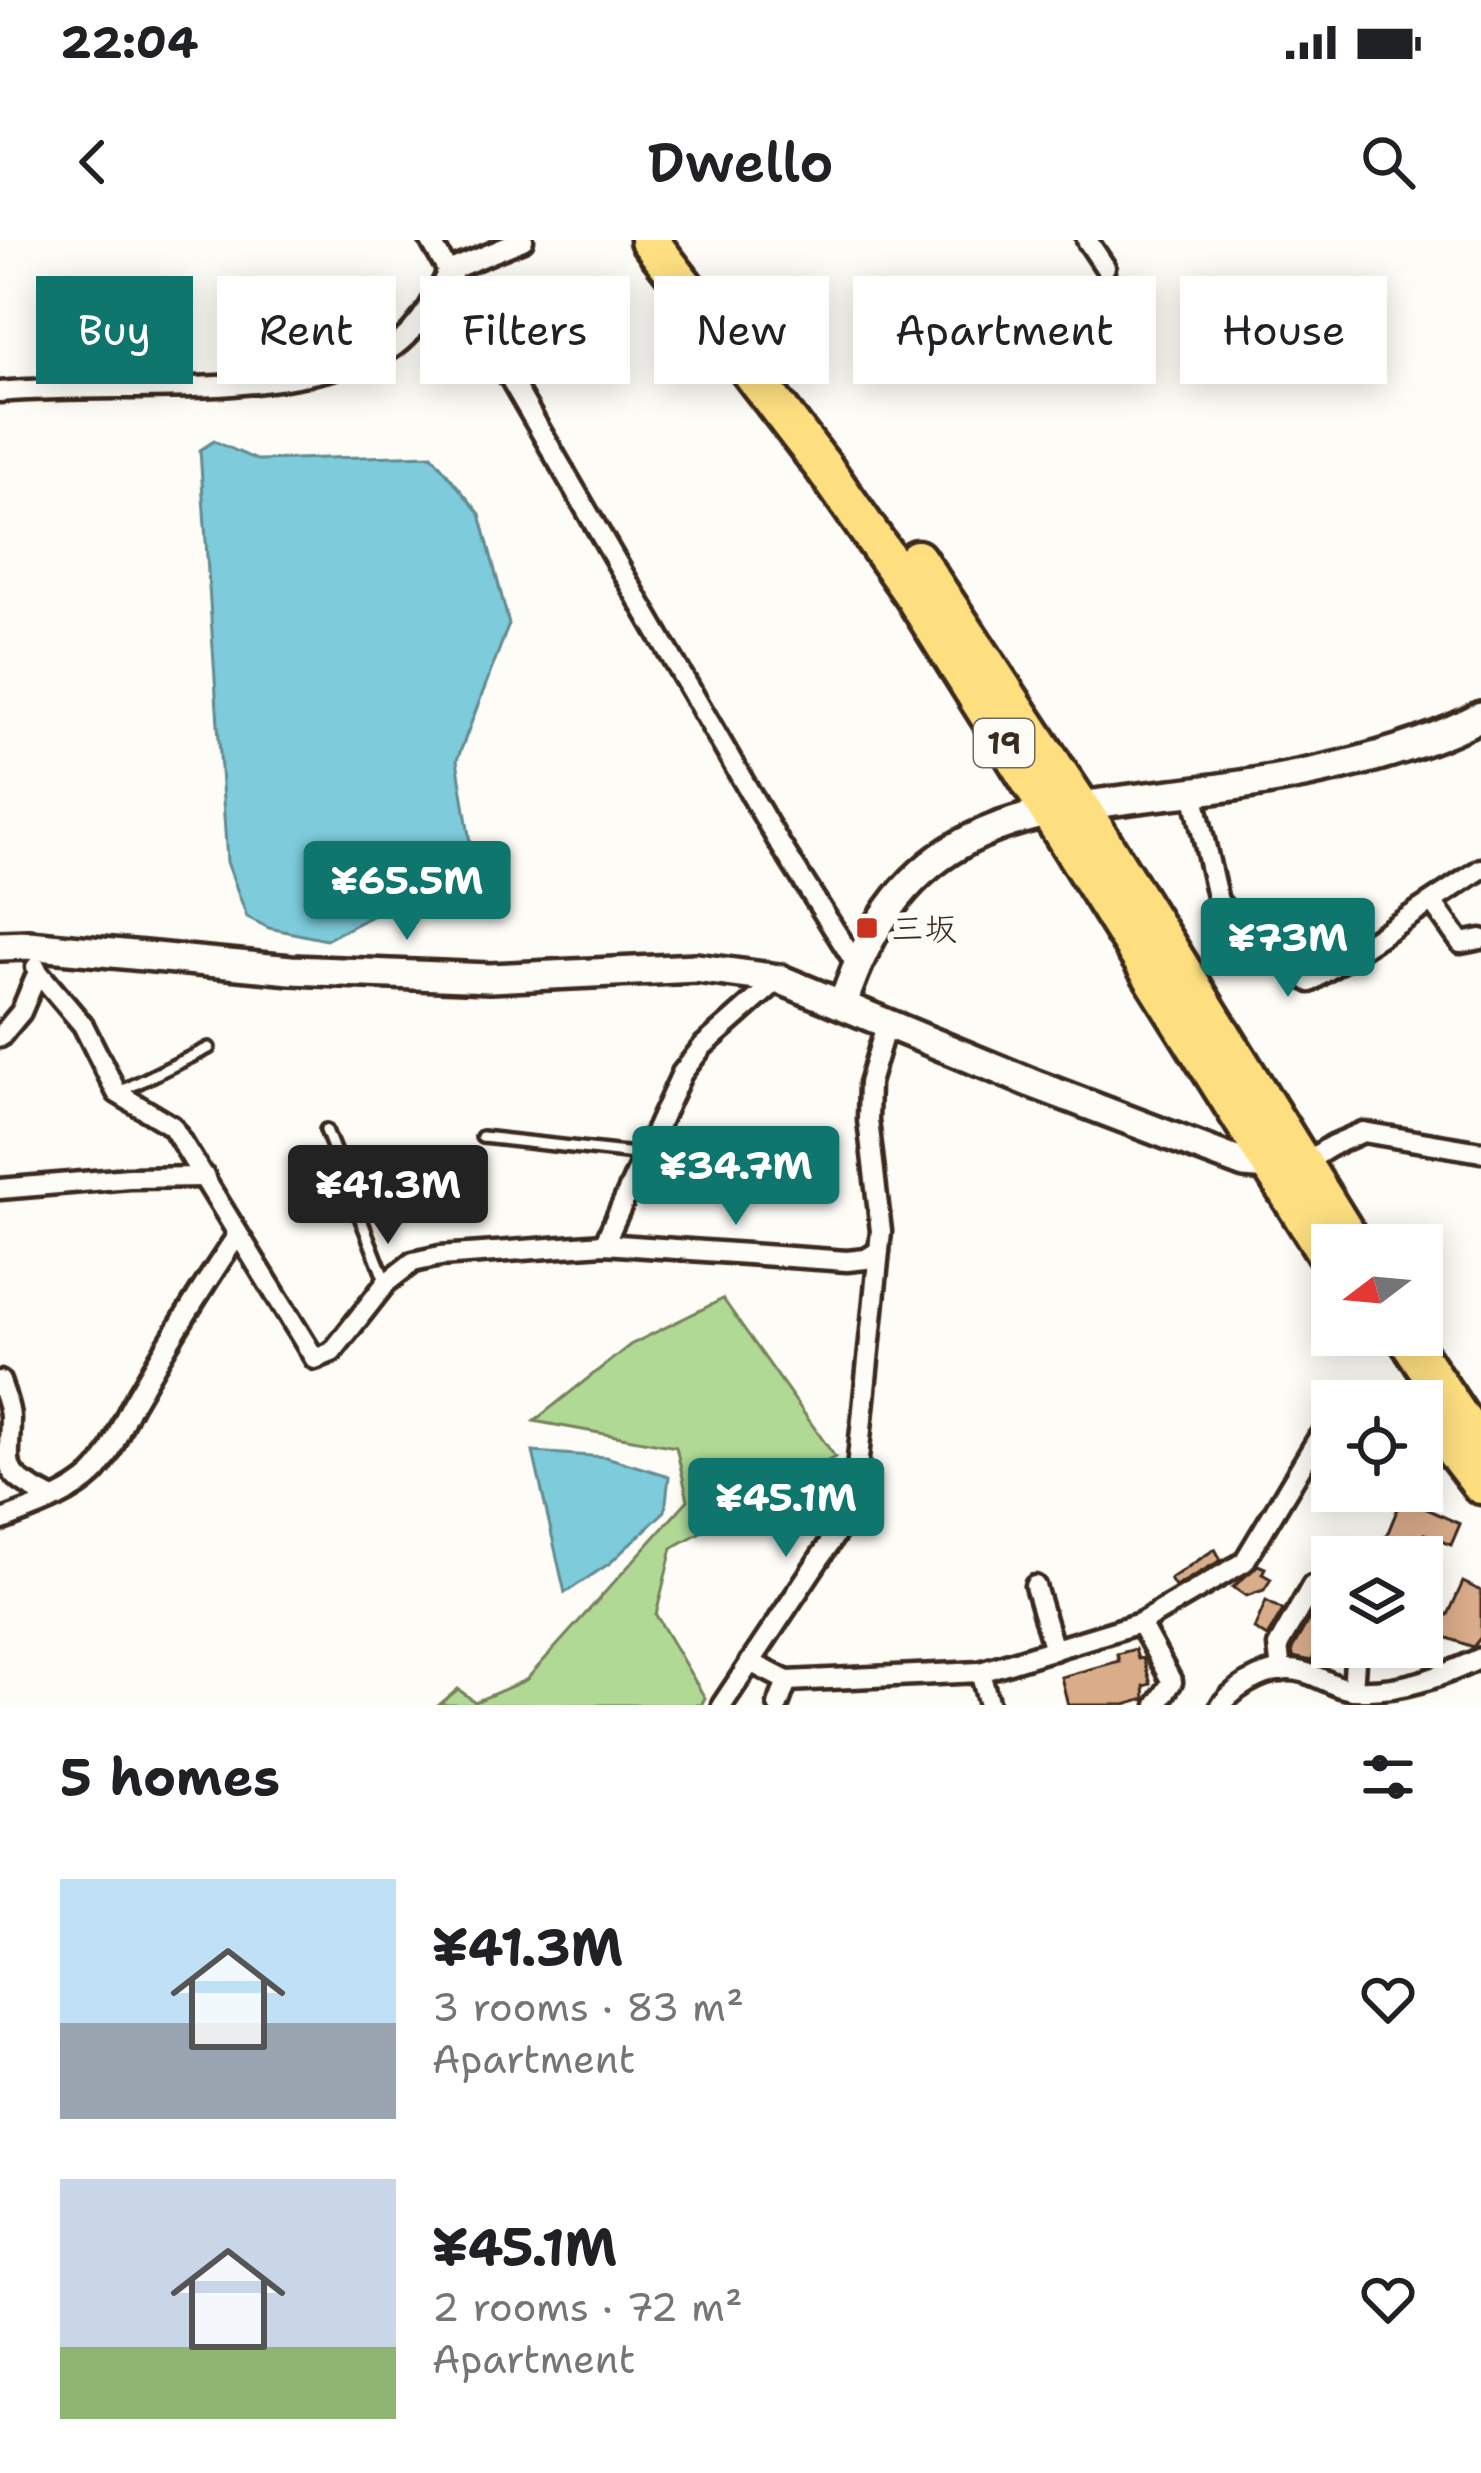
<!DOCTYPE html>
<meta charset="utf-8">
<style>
:root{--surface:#fff;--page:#f2f2f2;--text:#202124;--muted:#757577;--accent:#0f766e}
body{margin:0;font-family:"Shantell Sans","Klee One",sans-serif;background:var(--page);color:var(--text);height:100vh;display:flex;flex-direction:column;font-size:45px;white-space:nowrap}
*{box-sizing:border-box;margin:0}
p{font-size:39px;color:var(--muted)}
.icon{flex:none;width:66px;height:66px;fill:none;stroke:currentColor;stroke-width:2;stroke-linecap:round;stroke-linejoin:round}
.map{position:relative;height:1465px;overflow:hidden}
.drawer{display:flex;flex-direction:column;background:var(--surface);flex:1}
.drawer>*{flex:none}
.guide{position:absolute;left:36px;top:36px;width:1410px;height:108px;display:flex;gap:24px}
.needle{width:78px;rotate:254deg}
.controls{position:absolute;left:1311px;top:984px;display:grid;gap:24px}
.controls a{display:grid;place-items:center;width:132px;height:132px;border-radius:0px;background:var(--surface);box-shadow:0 6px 30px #0003;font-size:60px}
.price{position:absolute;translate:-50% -102px;padding:0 27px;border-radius:12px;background:var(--accent);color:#fff;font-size:39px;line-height:78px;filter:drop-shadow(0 3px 6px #0008)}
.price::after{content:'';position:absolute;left:50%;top:72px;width:36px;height:27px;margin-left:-18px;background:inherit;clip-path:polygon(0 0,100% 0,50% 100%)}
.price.on{background:#222;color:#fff}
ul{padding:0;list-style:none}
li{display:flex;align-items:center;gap:36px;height:300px;padding:0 60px}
li span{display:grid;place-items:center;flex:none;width:336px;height:240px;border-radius:0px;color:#555}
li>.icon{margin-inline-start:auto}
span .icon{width:144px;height:144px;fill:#fffc;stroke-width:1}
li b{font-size:51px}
h2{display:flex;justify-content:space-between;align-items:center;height:144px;padding:0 60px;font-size:51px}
.pill{padding:0 42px;border-radius:0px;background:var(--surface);box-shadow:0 6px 30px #0003;font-size:42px;line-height:108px}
.pill.on{background:var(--accent);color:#fff}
.status{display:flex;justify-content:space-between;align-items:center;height:84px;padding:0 60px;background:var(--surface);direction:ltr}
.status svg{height:33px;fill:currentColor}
header{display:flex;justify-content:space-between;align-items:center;height:156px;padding:0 60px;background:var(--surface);font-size:54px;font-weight:600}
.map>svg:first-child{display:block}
</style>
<div class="status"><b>22:04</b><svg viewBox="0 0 49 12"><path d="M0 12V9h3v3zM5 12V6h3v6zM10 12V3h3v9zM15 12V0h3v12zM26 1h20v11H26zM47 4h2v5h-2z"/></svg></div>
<header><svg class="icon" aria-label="back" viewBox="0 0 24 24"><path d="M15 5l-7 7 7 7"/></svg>Dwello<svg class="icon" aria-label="search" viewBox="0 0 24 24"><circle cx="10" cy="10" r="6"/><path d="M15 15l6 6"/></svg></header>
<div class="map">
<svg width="1481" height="1465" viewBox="0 0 1481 1465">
<rect width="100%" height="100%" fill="#fdfcf7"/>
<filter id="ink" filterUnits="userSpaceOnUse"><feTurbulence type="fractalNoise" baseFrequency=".00833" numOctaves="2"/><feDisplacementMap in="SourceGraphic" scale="24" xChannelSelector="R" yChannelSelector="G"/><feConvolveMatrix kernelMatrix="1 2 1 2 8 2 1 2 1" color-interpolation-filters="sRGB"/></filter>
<g filter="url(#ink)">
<!-- green -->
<path fill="#b0d996" stroke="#76825a" stroke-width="3" d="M723,1059L835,1217L672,1308L656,1375L705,1458L701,1465H439L458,1449L475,1462L526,1440L688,1260L676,1207L534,1181L630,1105Z"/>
<!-- water -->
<g fill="#7dcbdb" stroke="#638b8f" stroke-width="3">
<path d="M214,201L257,220L432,215L480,274L509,384L457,520L470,602L430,645L326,700L269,688L247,677L227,622L200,210Z"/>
<path d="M533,1212L606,1217L669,1236L665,1271L610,1323L565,1353Z"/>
</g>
<!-- building -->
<g fill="#d9ac8a" stroke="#3b2a1e" stroke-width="3">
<path d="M1402,1258L1460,1284L1451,1305L1424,1294L1414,1317H1378Z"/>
<path d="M1215,1309L1221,1320L1175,1347L1170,1339Z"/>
<path d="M1258,1325L1265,1328L1262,1334L1271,1339L1264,1350L1246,1356L1233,1347Z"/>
<path d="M1463,1342L1481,1351V1397L1473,1407L1428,1391L1438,1370L1448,1375Z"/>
<path d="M1266,1361L1283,1370L1267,1397L1254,1389Z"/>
<path d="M1318,1363L1332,1370V1403L1320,1397L1312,1421L1293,1417L1292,1409Z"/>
<path d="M1135,1409L1138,1419L1143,1418L1151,1444L1144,1446L1145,1459L1125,1465H1068L1061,1437L1119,1421L1117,1414Z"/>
</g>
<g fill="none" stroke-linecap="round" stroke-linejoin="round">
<!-- lane casing -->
<g stroke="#3b2a1e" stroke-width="18">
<g id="lane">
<path d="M117,853L209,808"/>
<path d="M326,890L386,1043"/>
<path d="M482,897L644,915"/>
</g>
</g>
<!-- street casing -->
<g stroke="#3b2a1e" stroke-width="27">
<g id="street">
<path d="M430,0L778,601L856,724"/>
<path d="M1087,0L1105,27"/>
<path d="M0,152C113,142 231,159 343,126C354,123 368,121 379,116C413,99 433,64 448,31L523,0"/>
<path d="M1193,552L1218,661L1245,691L1310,742L1481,629"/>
<path d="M1432,662L1461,703L1481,699"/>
<path d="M38,732L83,785L117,853L172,886L315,1119L332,1112L386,1043L413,1022L440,1016L604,1004L847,1021L866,1019L879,1011"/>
<path d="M0,797L21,772L38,732L36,727"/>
<path d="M1304,923L1333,905L1363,892L1481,912"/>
<path d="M0,949L129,938L205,937"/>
<path d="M604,1004L682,833L703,806L779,739"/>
<path d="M0,1141C4,1153 10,1167 10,1178C9,1235 0,1231 53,1259"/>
<path d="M0,1281C30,1269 67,1258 92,1235C113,1215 119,1187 133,1163C166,1106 200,1050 237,996"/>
<path d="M1035,1346L1054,1410"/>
<path d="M1140,1383L1244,1322L1319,1197"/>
<path d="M750,1422L787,1441L980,1432L989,1465"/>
<path d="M1281,1431L1278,1406L1312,1346L1332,1353"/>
<path d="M980,1432L1140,1383L1172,1442L1157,1465"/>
<path d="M1353,1450L1356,1407"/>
<path d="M722,1465L845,1280L855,1249L881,991L868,880L869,843L887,782"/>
<path d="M778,1465L787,1441"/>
<path d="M1221,1465C1239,1443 1274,1424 1303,1432C1322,1437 1336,1449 1356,1450C1401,1452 1441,1437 1481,1418"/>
</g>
</g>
<!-- secondary casing -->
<g stroke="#3b2a1e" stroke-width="36">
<g id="secondary">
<path d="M0,706L28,705L291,730L490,738L696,728L779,739L1031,843L1244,924L1270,926"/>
<path d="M843,764C904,579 1021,572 1189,552C1281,541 1400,519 1481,476"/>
</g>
</g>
<!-- highway casing -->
<g stroke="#3b2a1e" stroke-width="45">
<g id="highway">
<path d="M649,0L825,229L913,355L1332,1023"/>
<path d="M917,319L1079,564L1353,1005"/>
<path d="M1405,1095L1481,1209"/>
<path d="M1439,1191L1481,1245"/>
</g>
</g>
<!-- lane -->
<use href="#lane" stroke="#fdfcf7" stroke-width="9"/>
<!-- street -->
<use href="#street" stroke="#fdfcf7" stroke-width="18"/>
<!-- secondary -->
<use href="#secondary" stroke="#fdfcf7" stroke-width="27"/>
<!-- highway -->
<use href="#highway" stroke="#fedf80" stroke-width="36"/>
</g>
</g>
<!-- markers -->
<rect fill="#c8321e" stroke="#fdfcf7" stroke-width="4.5" x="855" y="676" width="24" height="24" rx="6"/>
<g text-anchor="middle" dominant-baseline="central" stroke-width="12" stroke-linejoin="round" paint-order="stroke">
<!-- shield labels -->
<rect fill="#fdfcf7" stroke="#75695f" stroke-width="3" x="974" y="479" width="60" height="48" rx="9"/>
<g font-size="30" font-weight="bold" fill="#3b2a1e">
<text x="1004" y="503">19</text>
</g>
<!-- poi labels -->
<g font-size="33" fill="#3b2a1e" stroke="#fdfcf7" text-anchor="start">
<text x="891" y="688">三坂</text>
</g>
</g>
</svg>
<div class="controls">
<a><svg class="needle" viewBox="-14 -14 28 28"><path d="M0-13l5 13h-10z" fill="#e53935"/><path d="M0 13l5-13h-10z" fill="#757577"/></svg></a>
<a><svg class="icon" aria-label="locate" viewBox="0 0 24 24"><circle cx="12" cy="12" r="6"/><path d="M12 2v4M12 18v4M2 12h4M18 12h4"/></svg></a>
<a><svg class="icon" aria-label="layers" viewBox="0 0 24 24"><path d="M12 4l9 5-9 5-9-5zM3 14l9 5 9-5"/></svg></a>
</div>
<b class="price" style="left:407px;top:703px">¥65.5M</b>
<b class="price" style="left:1288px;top:760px">¥73M</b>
<b class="price" style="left:736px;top:988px">¥34.7M</b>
<b class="price on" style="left:388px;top:1007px">¥41.3M</b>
<b class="price" style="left:786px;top:1320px">¥45.1M</b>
<div class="guide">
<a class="pill on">Buy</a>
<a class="pill">Rent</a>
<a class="pill">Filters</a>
<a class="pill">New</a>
<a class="pill">Apartment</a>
<a class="pill">House</a>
</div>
</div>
<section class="drawer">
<h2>5 homes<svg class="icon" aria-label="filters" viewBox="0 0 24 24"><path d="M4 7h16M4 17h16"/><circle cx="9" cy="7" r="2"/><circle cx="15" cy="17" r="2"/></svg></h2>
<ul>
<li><span style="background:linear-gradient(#bfe0f5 60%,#9aa5b1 0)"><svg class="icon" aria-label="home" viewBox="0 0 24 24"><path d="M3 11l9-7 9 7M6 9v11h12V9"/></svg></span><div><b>¥41.3M</b><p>3 rooms · 83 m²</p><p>Apartment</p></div><svg class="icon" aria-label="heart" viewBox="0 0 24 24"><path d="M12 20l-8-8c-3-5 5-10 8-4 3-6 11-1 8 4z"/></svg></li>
<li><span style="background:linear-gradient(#c9d6e8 70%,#8fb573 0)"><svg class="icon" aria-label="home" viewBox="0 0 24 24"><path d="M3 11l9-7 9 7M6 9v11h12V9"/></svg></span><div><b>¥45.1M</b><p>2 rooms · 72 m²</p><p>Apartment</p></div><svg class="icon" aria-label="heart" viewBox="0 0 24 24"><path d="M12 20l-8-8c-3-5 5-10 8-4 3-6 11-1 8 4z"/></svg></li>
</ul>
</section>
